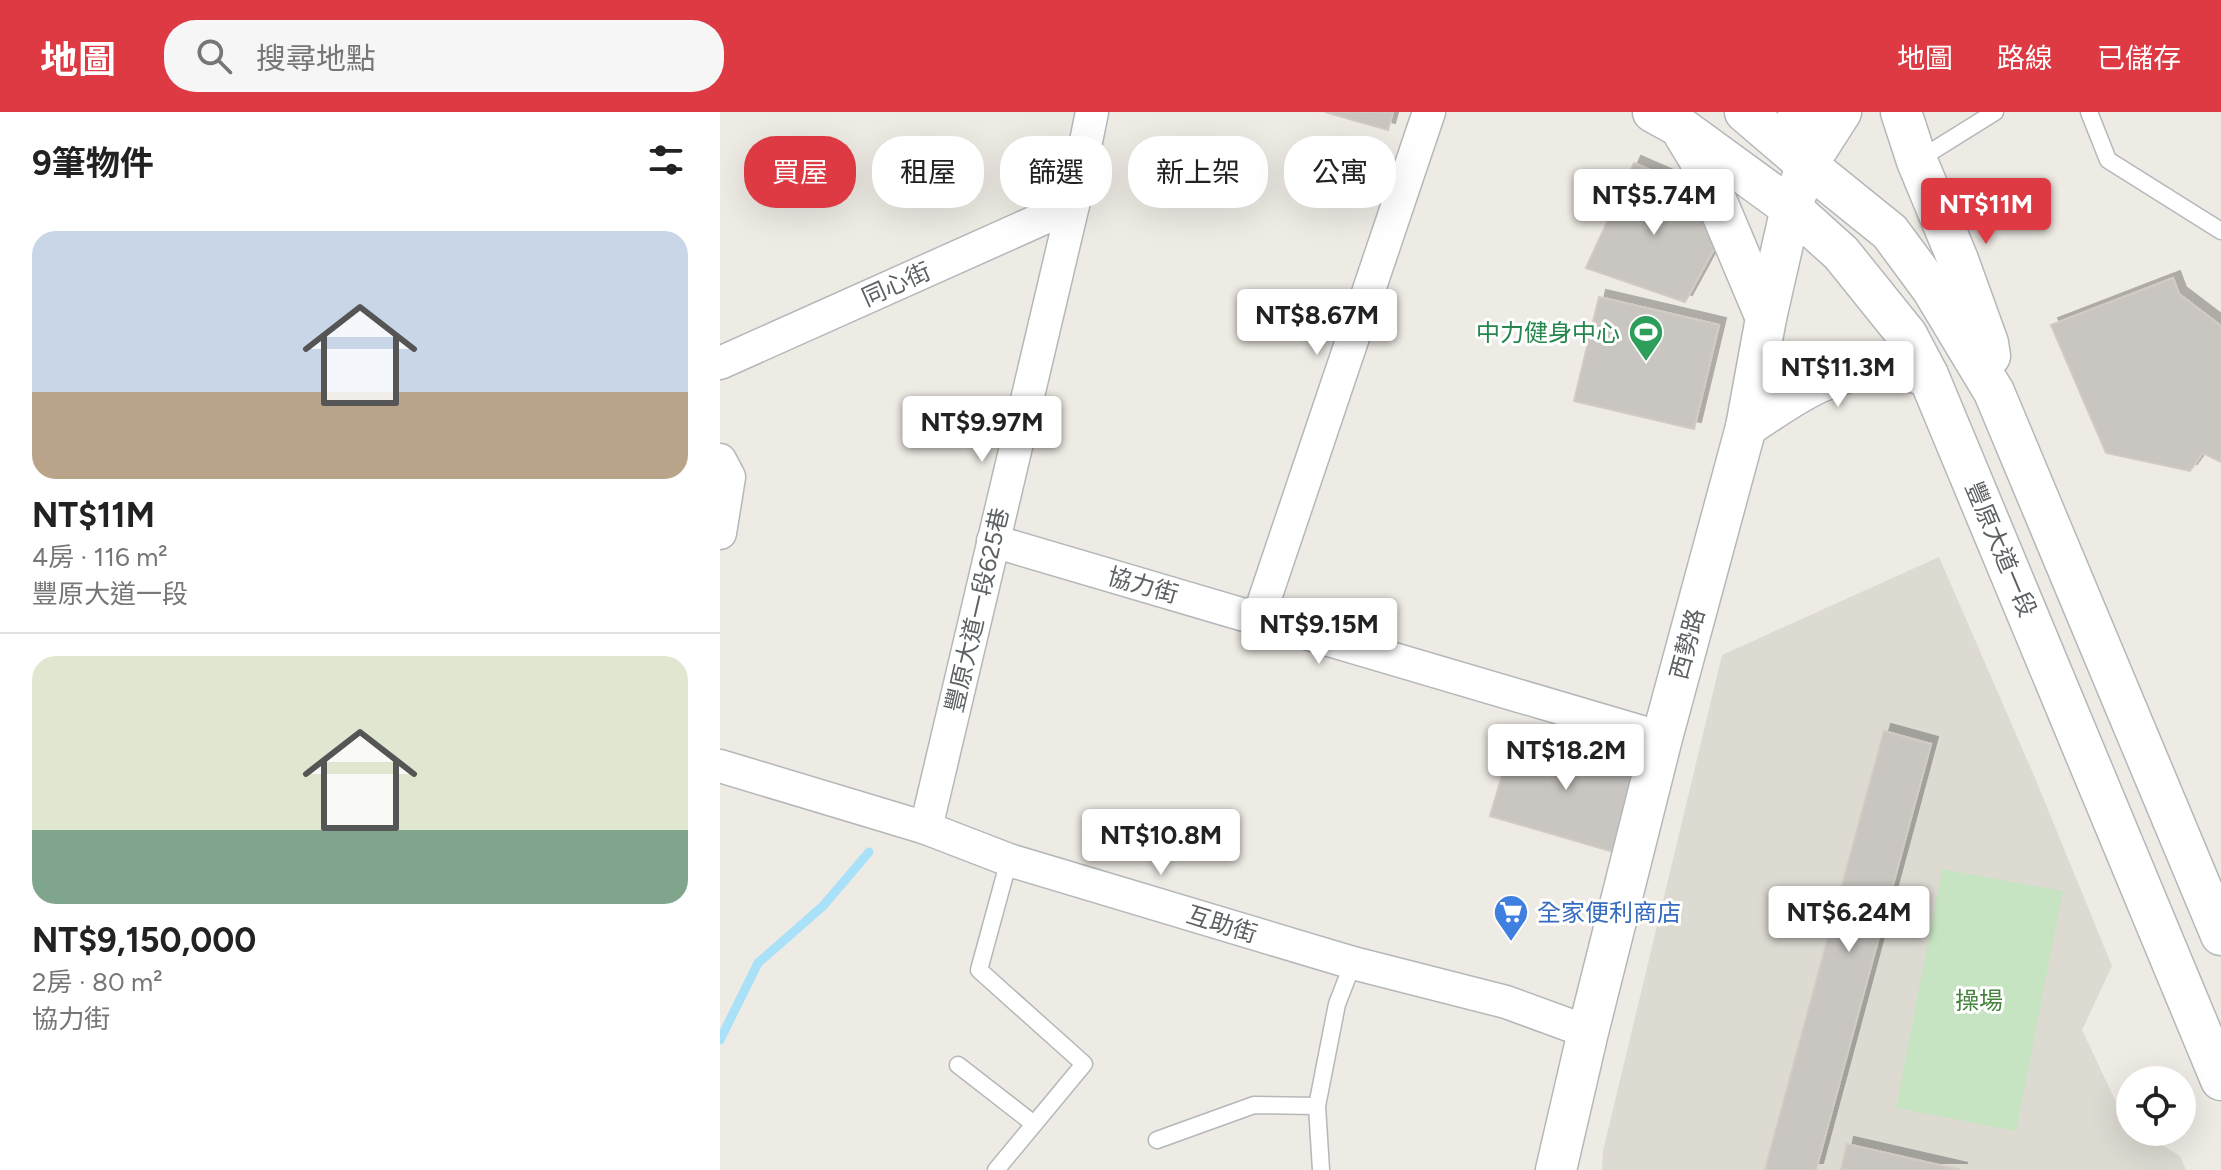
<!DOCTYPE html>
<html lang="zh-TW">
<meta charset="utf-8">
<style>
:root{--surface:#fff;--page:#f6f6f6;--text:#222;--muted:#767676;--line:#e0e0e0;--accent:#de3a44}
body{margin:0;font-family:Figtree,"Noto Sans TC",sans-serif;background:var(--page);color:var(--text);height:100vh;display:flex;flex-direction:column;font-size:30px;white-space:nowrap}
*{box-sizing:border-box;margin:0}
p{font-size:26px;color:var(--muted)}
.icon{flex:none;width:44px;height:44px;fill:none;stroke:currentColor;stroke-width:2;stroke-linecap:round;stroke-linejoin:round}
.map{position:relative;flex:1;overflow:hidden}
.side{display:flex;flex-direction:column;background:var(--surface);width:720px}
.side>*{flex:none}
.banner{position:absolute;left:24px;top:24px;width:760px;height:72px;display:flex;gap:16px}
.buttons{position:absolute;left:1396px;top:954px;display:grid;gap:16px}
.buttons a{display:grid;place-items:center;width:80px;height:80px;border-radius:50%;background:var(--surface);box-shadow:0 8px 32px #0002;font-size:40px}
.price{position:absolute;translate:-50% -68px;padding:0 18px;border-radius:8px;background:#fff;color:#222;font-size:26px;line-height:52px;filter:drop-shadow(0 2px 4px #0008)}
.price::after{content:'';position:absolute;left:50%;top:48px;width:24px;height:18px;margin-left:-12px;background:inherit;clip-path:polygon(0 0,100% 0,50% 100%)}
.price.current{background:var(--accent);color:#fff}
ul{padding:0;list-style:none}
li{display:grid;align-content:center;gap:16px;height:424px;padding:0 32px}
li+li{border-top:2px solid var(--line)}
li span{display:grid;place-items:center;height:248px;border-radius:24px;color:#555}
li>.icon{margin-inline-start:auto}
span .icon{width:144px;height:144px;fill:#fffc;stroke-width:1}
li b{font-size:34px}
h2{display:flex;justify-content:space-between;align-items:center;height:96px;padding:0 32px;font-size:34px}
.tag{padding:0 28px;border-radius:32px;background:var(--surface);box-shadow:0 8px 32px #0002;font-size:28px;line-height:72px}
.tag.current{background:var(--accent);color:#fff}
header{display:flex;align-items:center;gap:48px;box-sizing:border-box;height:112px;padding:0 40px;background:var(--accent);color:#fff}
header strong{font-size:38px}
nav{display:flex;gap:44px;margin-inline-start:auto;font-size:28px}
.search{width:560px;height:72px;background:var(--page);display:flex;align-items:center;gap:20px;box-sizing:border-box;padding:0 28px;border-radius:32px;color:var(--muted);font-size:30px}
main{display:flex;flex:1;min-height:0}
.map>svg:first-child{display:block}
</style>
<header>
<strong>地圖</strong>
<div class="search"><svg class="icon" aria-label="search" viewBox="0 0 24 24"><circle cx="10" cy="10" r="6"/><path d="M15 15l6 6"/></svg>搜尋地點</div>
<nav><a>地圖</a><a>路線</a><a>已儲存</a></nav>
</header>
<main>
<section class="side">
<h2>9筆物件<svg class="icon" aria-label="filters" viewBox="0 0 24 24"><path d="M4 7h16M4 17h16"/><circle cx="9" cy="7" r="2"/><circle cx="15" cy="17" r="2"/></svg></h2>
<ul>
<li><span style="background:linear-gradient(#c9d6e8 65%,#b9a48a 0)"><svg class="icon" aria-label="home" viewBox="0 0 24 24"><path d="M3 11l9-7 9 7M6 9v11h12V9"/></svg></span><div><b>NT$11M</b><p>4房 · 116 m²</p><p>豐原大道一段</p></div></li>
<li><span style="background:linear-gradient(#dfe7d0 70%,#7fa58c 0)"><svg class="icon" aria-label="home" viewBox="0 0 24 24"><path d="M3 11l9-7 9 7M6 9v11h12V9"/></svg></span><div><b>NT$9,150,000</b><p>2房 · 80 m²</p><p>協力街</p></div></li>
</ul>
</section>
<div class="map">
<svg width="1501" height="1058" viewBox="0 0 1501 1058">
<defs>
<filter id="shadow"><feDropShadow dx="7" dy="-7" stdDeviation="0" flood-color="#0004"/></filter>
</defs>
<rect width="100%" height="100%" fill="#eeeae4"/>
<!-- education -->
<path fill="#dddad2" d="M1219,445L1315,666L1392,854L1362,918L1406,1011L1410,1013V1020H1421L1460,1044L1466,1058H882L883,1039L1002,543Z"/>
<!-- green -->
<path fill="#c7e4c2" d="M1222,757L1343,779L1296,1019L1176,996Z"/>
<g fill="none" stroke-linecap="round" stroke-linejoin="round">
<!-- stream -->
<path stroke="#a9e1f9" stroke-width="9" d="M0,928L38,851L103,794L149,740"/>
</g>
<!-- building -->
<g fill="#c9c5c1" stroke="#d2cbc3" stroke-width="2" filter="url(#shadow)">
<path d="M605,0H673L668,18Z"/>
<path d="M914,51L967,74L995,135L965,190L866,156Z"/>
<path d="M1453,166L1459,182L1501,214V350L1483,341L1470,359L1386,341L1331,213Z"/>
<path d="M879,185L999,213L974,317L854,289Z"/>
<path d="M1164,619L1211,632L1096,1058H1045Z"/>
<path d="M795,620L922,657L897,741L770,704Z"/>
<path d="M1127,1032L1241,1058H1121Z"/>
</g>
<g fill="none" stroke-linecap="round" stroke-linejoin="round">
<!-- service casing -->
<g stroke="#b5b7ba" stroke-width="19">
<g id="service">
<path d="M1369,0L1388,48L1501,119"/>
<path d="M1198,48L1275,0"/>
<path d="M238,953L314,1012"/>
<path d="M437,1028L534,993L597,994"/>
<path d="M276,1058L364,952L259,858L289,748"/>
<path d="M601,1058L597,994L617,892L633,851"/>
</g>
</g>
<!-- minor casing -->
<g stroke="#b5b7ba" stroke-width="35">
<g id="minor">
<path d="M0,251L353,93"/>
<path d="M0,348L9,365L0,421"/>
<path d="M273,429L942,626"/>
<path d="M538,507L709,0"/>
<path d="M0,654L206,716L289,748L633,851L786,890L868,920"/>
<path d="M206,716L353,93L372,0"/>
</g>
</g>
<!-- tertiary casing -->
<g stroke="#b5b7ba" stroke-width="43">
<g id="tertiary">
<path d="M933,0L960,15L1071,96L1121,141L1187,223L1208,263L1501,968"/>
<path d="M1025,0L1087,53L1170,120L1212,177L1274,280L1501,823"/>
<path d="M1078,0L1087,53"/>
<path d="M1181,0L1197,49L1238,148L1268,231L1270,244"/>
<path d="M964,22L978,45L1046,206"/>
<path d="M1026,315C1068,287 1111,254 1164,256C1179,257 1194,261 1208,263"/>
<path d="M836,1058L868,920L942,626L1026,315L1046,206L1071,96L1087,53L1121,0"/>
</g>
</g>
<!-- service -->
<use href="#service" stroke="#fff" stroke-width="16"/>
<!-- minor -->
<use href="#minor" stroke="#fff" stroke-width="32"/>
<!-- tertiary -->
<use href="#tertiary" stroke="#fff" stroke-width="40"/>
</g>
<!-- icons -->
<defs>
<g id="stadium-pin" transform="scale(1.8)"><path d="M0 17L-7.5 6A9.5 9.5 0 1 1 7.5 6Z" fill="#2e9e5b" stroke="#fff"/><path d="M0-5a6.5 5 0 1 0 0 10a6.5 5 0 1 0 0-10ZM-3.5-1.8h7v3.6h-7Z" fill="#fff"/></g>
<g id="supermarket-pin" transform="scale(1.8)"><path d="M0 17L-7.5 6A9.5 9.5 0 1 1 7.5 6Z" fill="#3f7fe0" stroke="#fff"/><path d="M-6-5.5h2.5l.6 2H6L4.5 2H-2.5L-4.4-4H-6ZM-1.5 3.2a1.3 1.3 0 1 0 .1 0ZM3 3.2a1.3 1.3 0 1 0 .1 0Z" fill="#fff"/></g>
</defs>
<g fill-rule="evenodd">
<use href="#stadium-pin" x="926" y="220"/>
<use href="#supermarket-pin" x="791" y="800"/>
</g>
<g text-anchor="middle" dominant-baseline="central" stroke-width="6" stroke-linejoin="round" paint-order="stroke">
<!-- street labels -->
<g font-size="24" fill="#5c6164" stroke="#fff">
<text transform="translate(176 172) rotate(-24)">同心街</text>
<text transform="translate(1281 437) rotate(67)">豐原大道一段</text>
<text transform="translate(423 473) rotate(16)">協力街</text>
<text transform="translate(257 498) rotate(-77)">豐原大道一段625巷</text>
<text transform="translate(967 532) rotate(-75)">西勢路</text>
<text transform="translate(502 812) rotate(17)">互助街</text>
</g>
<!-- leisure labels -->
<g font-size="24" fill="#27864d" stroke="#fff" text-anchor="end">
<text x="900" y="220">中力健身中心</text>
</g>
<!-- shop labels -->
<g font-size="24" fill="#366cbe" stroke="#fff" text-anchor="start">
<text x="817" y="800">全家便利商店</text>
</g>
<!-- park labels -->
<g font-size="24" fill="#42843b" stroke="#fff">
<text x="1259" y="888">操場</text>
</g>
</g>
</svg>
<div class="buttons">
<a><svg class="icon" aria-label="locate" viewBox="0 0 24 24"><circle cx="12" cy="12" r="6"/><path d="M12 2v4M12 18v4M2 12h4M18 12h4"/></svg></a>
</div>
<b class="price" style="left:934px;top:125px">NT$5.74M</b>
<b class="price current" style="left:1266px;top:134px">NT$11M</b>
<b class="price" style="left:597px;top:245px">NT$8.67M</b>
<b class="price" style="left:1118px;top:297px">NT$11.3M</b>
<b class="price" style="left:262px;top:352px">NT$9.97M</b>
<b class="price" style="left:599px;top:554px">NT$9.15M</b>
<b class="price" style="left:846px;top:680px">NT$18.2M</b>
<b class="price" style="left:441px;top:765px">NT$10.8M</b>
<b class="price" style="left:1129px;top:842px">NT$6.24M</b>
<div class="banner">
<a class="tag current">買屋</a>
<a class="tag">租屋</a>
<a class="tag">篩選</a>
<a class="tag">新上架</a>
<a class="tag">公寓</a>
</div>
</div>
</main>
